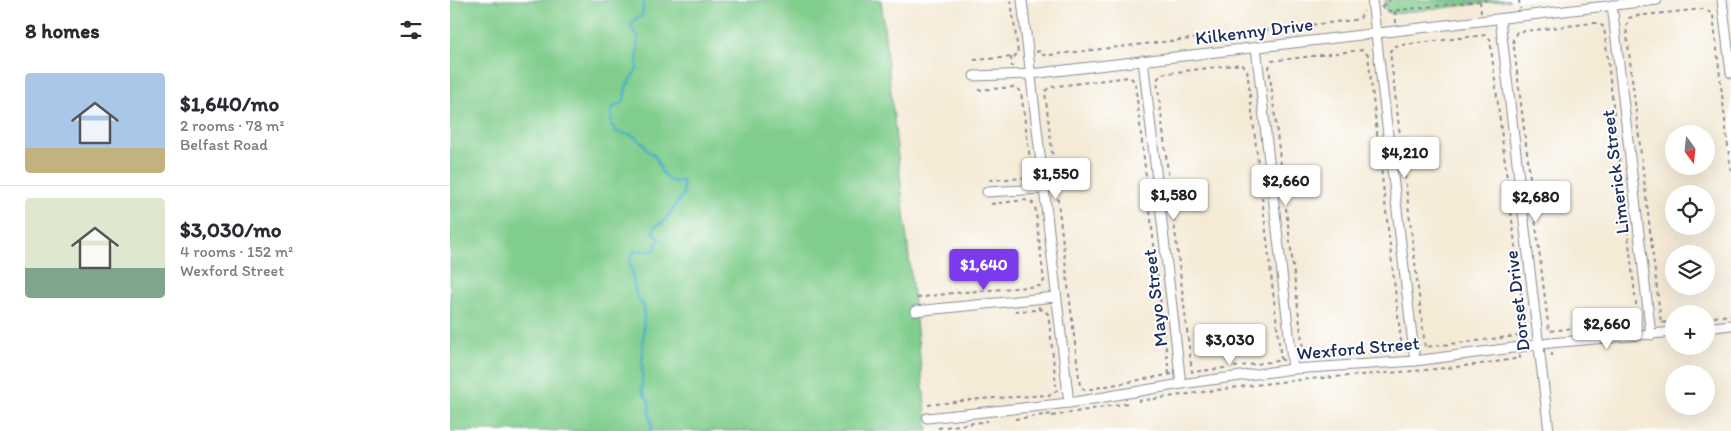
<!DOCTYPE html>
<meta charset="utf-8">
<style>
:root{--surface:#fff;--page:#f2f2f3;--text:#2b2b33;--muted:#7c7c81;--line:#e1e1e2;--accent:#7c3aed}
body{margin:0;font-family:Itim,sans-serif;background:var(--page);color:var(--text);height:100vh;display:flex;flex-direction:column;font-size:19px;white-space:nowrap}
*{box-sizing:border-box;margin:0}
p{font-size:16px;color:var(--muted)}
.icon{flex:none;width:28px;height:28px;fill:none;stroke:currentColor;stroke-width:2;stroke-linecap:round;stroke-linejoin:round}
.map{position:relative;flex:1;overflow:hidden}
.side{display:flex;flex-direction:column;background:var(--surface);width:450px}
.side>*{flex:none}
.needle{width:32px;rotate:165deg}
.controls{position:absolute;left:1215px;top:125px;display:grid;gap:10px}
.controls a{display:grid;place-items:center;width:50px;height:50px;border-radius:50%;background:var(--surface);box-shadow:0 5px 20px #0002;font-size:25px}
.price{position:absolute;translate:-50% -42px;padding:0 11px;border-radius:5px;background:#fff;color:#222;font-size:16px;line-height:32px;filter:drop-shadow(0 1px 2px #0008)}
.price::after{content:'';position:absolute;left:50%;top:30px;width:15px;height:11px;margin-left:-8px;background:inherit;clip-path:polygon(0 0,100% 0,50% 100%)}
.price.selected{background:var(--accent);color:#fff}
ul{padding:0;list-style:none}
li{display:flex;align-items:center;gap:15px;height:125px;padding:0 25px}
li+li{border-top:1px solid var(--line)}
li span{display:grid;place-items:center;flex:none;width:140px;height:100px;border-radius:5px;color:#555}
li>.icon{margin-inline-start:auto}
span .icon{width:60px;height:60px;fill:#fffc;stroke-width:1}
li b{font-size:21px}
h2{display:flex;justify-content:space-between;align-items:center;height:60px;padding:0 25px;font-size:21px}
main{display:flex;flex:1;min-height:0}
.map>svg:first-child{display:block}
</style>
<main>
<section class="side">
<h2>8 homes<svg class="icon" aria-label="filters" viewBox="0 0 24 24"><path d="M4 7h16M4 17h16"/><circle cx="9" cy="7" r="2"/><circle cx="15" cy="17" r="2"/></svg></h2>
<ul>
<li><span style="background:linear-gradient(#a9c7e8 75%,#c2b280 0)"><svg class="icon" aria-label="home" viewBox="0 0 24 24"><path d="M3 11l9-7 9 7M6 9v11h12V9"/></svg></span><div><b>$1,640/mo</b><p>2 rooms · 78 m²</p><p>Belfast Road</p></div></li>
<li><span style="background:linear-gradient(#dfe7d0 70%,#7fa58c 0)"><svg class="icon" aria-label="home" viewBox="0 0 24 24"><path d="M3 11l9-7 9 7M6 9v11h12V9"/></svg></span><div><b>$3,030/mo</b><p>4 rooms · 152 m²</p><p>Wexford Street</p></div></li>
</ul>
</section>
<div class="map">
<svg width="1281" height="431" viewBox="0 0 1281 431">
<rect width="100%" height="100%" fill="#fff"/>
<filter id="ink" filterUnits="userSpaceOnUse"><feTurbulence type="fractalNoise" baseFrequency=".02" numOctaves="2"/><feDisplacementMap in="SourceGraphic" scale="10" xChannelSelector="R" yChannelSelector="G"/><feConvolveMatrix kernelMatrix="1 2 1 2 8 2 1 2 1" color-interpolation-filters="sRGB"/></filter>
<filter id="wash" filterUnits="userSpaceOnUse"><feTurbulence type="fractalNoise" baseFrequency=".0096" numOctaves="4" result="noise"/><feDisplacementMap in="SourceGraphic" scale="20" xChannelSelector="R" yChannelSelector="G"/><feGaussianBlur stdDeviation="1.12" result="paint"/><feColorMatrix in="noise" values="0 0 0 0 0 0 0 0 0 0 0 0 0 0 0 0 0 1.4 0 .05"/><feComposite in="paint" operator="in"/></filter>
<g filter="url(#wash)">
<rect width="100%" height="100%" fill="#f4ead6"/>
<!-- green -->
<g fill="#80cd8c" stroke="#4e7e75">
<path d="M0,0H431L478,431H0Z"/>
<path d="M935,0H1060L941,14L936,11Z"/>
</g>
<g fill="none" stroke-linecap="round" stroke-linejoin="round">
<!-- stream -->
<path stroke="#49aec9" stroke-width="2.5" d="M194,0L192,16L185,19L181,24L183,31L188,36L187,69L176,87L174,102L162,108L161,124L167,132L182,135L194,144L197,150L206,157L211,171L219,180L226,182L232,180L234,193L214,222L205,226L203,231L210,240L206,243V249L204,251H185L181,255L180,261L186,295L194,307L192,385V391L199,402V412L202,427L201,431"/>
</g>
</g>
<g filter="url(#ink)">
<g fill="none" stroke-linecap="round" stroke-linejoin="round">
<!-- minor casing -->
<g stroke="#888c9a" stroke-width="11">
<g id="minor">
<path d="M572,0L619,403"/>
<path d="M922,0L965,361"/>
<path d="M1272,0L1281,73"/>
<path d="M1162,5L1201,335"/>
<path d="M1050,19L1099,431"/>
<path d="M806,47L843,369"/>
<path d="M693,60L731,384"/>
<path d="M524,76L581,74L1207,0"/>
<path d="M537,192L593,189"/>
<path d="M465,311L606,297"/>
<path d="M1256,328L1281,325"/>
<path d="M477,418L619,403L731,384L843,369L965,361L1100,343L1224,332"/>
</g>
</g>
<!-- path -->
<g stroke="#888c9a" stroke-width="2" stroke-dasharray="4 4" stroke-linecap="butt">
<path d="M561,0L568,52"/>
<path d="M1069,0L1070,9"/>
<path d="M1030,1L1031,13"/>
<path d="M932,6L940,0"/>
<path d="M931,7L940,11L1038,0"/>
<path d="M945,11L946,23"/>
<path d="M1143,23H1147L1154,27L1188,321L1099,331L1063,39L1067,32Z"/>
<path d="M586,52L590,51L593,55H599L904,20L910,18L914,11"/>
<path d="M561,57L562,67"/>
<path d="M524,60L564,57L569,52"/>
<path d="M528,90L565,87L571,92L582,174L578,178L537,180"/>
<path d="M541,204L576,200"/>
<path d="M467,298L503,293L590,286L594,281L585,205L580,201H576"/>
<path d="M589,310L593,309L598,314L599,320"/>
<path d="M565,311L589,310V306"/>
<path d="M1256,318L1281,315"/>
<path d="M599,320L606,385"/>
<path d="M1224,321L1211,323L1176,27L1179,18L1185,16L1253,9L1257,10L1263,15L1281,173"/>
<path d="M1076,335L1040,39L1035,35L944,46L940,51L975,347L1067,336L1078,335"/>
<path d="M952,350L918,55L912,50L822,61L819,67L854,358L954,350"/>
<path d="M1102,352V358"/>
<path d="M784,367L834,360"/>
<path d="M775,368L742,372L707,80L711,74L791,64L797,69L831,360"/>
<path d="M719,374L685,82L680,77L599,87L595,92L630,386L635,390L722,374"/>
<path d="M599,397V395L603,394L607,390L606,385"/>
<path d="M688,401C742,394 796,385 850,380C924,373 997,371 1070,358V355"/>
<path d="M478,405L529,399L599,395"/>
<path d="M602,416L678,403"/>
<path d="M565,419L602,414"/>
<path d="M488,428L538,421"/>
</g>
<!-- minor -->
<use href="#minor" stroke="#fff" stroke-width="9"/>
</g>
</g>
<g text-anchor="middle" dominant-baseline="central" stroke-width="4" stroke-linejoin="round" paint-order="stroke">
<!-- street labels -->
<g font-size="19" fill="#1b2f5e" stroke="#fff">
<text transform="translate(804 31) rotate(-7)">Kilkenny Drive</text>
<text transform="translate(1165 172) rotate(-97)">Limerick Street</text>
<text transform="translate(705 298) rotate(-97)">Mayo Street</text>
<text transform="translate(1067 301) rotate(-97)">Dorset Drive</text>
<text transform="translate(908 348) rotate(-5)">Wexford Street</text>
</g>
</g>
</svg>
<div class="controls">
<a><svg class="needle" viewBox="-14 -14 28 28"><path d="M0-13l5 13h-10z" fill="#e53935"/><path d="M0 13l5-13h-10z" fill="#7c7c81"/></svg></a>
<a><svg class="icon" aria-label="locate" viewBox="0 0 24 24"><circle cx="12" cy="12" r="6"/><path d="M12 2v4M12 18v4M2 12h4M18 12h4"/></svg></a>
<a><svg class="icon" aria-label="layers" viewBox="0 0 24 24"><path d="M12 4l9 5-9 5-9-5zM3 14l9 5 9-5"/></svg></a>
<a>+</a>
<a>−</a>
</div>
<b class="price" style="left:955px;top:179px">$4,210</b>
<b class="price" style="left:606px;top:200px">$1,550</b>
<b class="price" style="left:836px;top:207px">$2,660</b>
<b class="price" style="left:724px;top:221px">$1,580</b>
<b class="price" style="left:1086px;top:223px">$2,680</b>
<b class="price selected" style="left:534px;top:291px">$1,640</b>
<b class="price" style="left:1157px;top:350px">$2,660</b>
<b class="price" style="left:780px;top:366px">$3,030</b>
</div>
</main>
